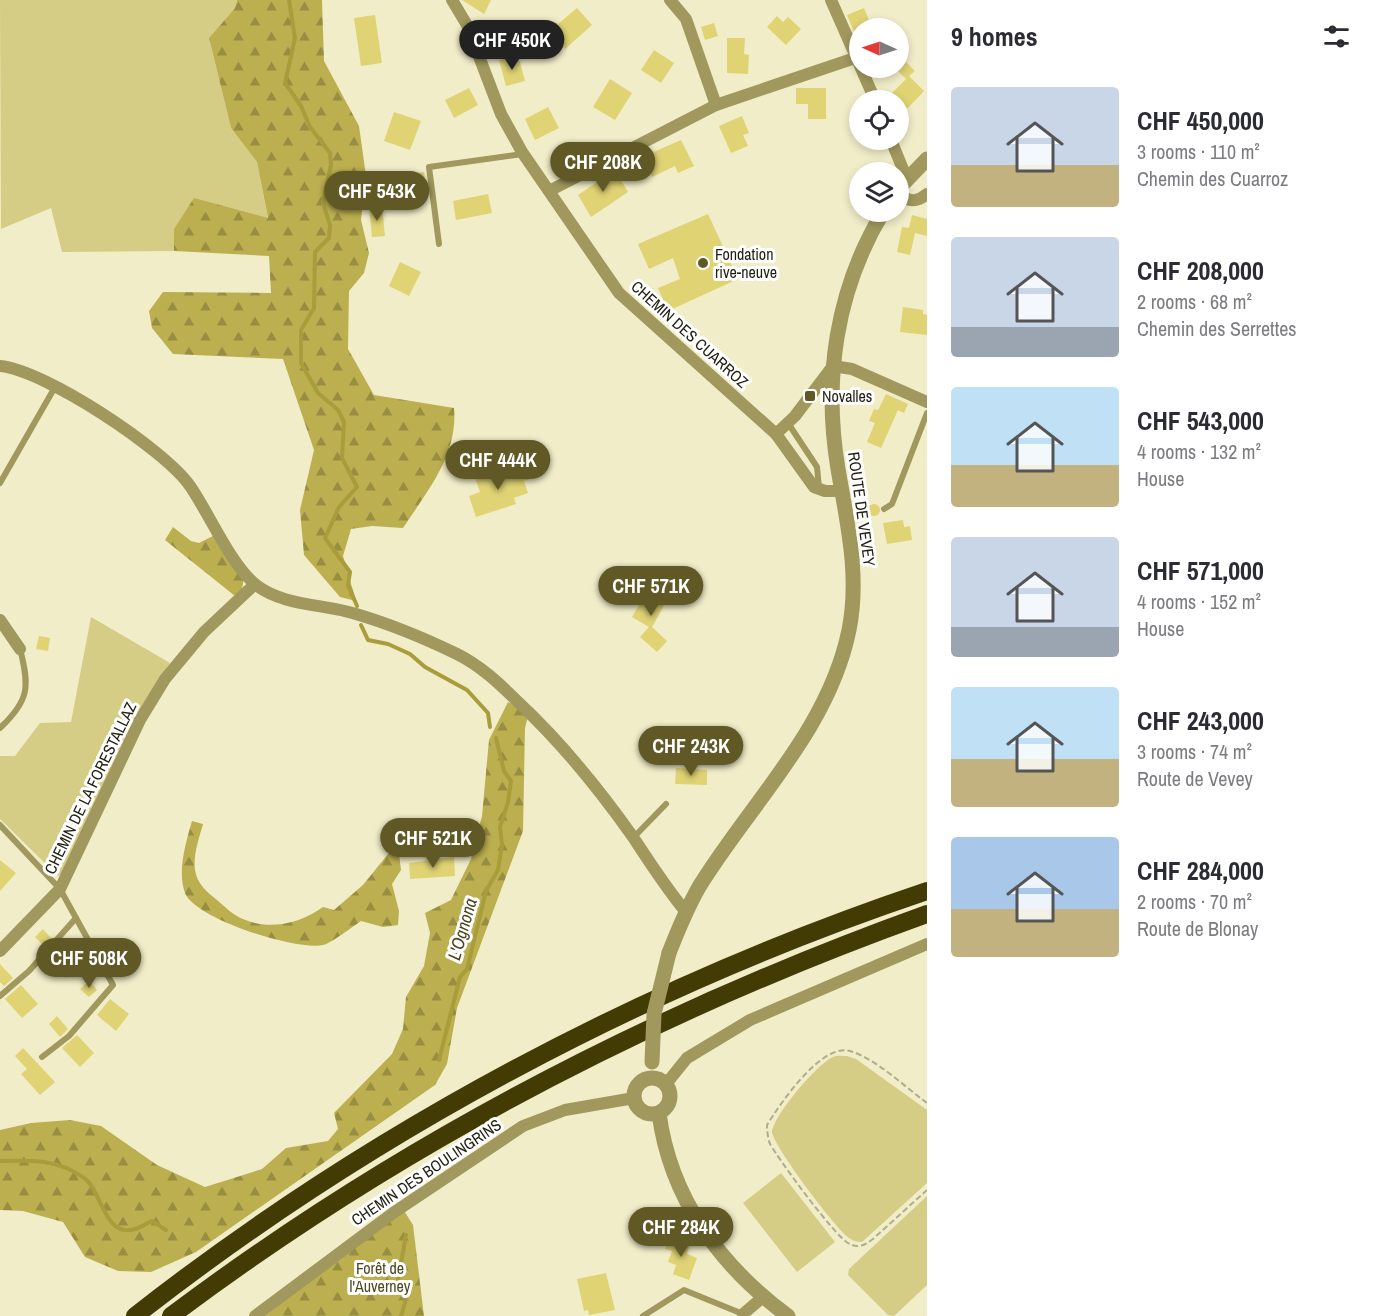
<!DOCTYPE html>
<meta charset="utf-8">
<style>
:root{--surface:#fff;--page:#f7f7f7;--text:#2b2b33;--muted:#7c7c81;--accent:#605925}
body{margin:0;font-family:"Archivo Narrow",sans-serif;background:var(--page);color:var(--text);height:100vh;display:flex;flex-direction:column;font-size:22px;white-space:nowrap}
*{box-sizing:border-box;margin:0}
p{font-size:20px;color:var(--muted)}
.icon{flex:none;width:33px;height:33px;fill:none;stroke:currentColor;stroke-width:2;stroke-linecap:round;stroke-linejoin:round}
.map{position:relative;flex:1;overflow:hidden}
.panel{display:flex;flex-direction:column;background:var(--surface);width:450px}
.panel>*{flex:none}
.needle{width:39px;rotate:273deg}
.tools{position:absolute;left:849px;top:18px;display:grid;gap:12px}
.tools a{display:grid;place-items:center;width:60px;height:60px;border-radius:50%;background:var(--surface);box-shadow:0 3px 9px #0003;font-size:30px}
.price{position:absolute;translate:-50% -51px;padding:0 14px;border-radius:21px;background:var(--accent);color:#fff;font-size:20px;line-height:39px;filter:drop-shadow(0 2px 3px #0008)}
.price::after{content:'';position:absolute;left:50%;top:36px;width:18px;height:14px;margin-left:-9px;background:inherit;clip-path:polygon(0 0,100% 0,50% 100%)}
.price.selected{background:#222;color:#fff}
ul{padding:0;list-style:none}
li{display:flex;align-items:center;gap:18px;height:150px;padding:0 24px}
li span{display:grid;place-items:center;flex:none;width:168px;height:120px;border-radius:6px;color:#555}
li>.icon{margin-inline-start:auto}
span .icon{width:72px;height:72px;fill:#fffc;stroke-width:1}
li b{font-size:26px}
h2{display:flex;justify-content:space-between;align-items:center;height:72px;padding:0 24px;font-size:26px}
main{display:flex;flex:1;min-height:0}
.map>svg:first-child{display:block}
</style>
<main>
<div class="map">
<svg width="927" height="1316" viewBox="0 0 927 1316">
<defs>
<pattern id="forest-firs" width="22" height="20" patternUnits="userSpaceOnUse" patternTransform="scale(1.5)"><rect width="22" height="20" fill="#bcaf50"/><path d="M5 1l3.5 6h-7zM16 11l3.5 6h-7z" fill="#988e41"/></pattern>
</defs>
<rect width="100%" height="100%" fill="#f1edc9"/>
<!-- green -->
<g fill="#d5cc86">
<path d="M0,0H237L235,8L209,38L231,128L257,162L268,219L174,229V251L62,252L51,208L1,229Z"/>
<path d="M91,617L170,663L141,709L136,713L64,872L58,876L0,819V756H15L40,723L71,722Z"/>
<path d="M847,1056L856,1059L927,1110V1183L862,1242C857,1242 853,1241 849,1238C835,1228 774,1147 772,1132C774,1115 817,1064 833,1057C837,1055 843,1056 847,1056Z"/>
<path d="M781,1173L835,1242L797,1272L743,1203Z"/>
<path d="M927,1196V1285L894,1316L888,1315L848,1275L849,1269Z"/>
</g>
<!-- forest -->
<g fill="url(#forest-firs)">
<path d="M237,0H322L324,61L359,126L366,176L361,220L369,253L364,273L349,291L348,349L374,395L454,408C458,455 428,490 403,528L372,526L351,529L343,556L356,601L340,597L304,555L300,510L314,450L283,359L173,354L152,328L149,311L163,292L271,293L269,256L174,251V229L194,198L268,218L257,162L231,128L209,38L235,8Z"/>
<path d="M173,527L191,541L199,543L215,535L244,578L242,589L235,596L165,540Z"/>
<path d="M508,702L529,712L525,728L523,831L457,1008L447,1064L435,1085L196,1252L151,1272L118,1271L85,1257L63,1222L23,1211L0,1210V1130L31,1123L70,1120L101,1126L157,1165L205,1187L262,1169L286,1148L328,1141L338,1129L334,1113L392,1054L403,1029L406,997L424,966L430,933L425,913L451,900L471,859L482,816L489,740Z"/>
<path d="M192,821L203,824C199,838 193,855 195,870C197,884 207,892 217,900C224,906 234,916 243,919C270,931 301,923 323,907L334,910L363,885L388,854H399L401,870L392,884L399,911L398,925L383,927L361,921C352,927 332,943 323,945C297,951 195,919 185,893C177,871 186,842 192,821Z"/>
<path d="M403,1209L413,1225L424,1316H265Z"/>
</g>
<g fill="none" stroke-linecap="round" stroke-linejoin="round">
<!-- stream -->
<g stroke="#a89c3b" stroke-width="4">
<path d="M289,0L295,38L285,83L301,106L310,127L330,153L331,165L323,203L330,225L329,238L315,252L314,308L301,330V363L318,393L338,410L344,422L342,458L357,487L339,507L325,538L350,572L348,585L357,606"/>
<path d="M361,625L368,640L388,644L410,654L425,667L467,690L488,713L490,727"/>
<path d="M439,1060L460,977L467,969L486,891L498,870L502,845L500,827L508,802L511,781L504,771L496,738"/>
<path d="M0,1161C31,1160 58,1159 84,1178C102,1190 104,1239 135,1229C141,1228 146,1223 152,1221L166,1230"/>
<path d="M401,1316L406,1299L398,1280L406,1235"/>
</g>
</g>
<!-- building -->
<g fill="#dfd374">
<path d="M462,0H491L484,14Z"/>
<path d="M577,8L592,25L565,49L550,31Z"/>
<path d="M864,8L871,25L854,32L847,15Z"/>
<path d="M375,15L382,63L361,66L354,18Z"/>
<path d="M777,16L783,22L788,17L801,29L786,45L767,27Z"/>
<path d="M714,23L718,36L705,40L701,27Z"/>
<path d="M727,38H745L744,54L749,55L748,74L727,73Z"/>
<path d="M654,50L674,63L661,83L641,70Z"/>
<path d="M518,55L525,81L506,86L499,60Z"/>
<path d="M906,62L915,71L909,76L924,91L906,110L890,95L906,79L898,71Z"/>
<path d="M610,79L632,93L615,120L593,107Z"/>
<path d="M469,88L478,105L454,118L445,100Z"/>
<path d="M796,88H826V119H808V104H796Z"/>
<path d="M548,107L559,128L535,140L525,119Z"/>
<path d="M394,112L421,121L410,150L384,141Z"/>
<path d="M742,116L749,133L743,135L748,146L731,153L719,126Z"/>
<path d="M681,140L694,166L678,173L675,166L652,177L642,157Z"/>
<path d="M615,170L628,192L591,217L578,195Z"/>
<path d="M424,172L426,185L413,186L412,173Z"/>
<path d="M488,194L492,213L456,220L453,201Z"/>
<path d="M382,206L385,236L372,237L369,207Z"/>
<path d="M708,214L738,279L668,311L658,288L680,279L673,258L649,269L638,244Z"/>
<path d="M912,215L927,219V236L915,233L910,255L897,252L902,227L909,228Z"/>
<path d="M400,262L421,272L409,296L389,286Z"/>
<path d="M903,307L923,310V314L927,315V335L900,332Z"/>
<path d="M886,394L908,404L904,413L898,410L881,448L867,442L875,423L869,421L874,409L878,410Z"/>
<path d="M526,468L530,479L524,481L528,493L514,498L516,504L476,517L469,496L480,492L474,475L488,470L492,480Z"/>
<circle cx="874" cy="510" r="6"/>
<path d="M903,520L904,527L910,526L912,540L887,544L883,523Z"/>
<path d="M650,586L669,597L652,627L667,641L657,652L640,637L649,627L632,617Z"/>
<path d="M39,636L50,638L48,651L36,649Z"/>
<path d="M676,768L707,770V785L675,784Z"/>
<path d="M454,857L455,876L410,879L409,863Z"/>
<path d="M0,860L16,873L0,891Z"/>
<path d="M43,929L51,938L44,946L35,937Z"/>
<path d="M61,943L81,962L66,978L46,959Z"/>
<path d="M0,964L13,978L4,986L0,982Z"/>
<path d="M89,981L97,990L89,997L80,989Z"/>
<path d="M21,985L38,1004L22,1018L5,999Z"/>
<path d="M110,999L129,1014L116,1031L97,1015Z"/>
<path d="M57,1016L68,1029L60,1037L49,1024Z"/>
<path d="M77,1035L94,1053L80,1067L62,1048Z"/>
<path d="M23,1048L55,1082L40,1095L21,1074L27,1069L15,1056Z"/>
<path d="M670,1237L690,1244L687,1254L697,1258L689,1280L673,1274L676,1265L668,1262L672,1251L665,1249Z"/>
<path d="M606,1273L615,1310L589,1315L588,1310L584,1311L577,1279Z"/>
</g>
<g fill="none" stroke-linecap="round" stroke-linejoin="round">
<!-- path -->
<path stroke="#b0ac8f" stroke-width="2" stroke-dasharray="6 3" stroke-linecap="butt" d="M927,1103C905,1087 875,1058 850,1051C821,1043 780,1104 767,1125C767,1132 768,1138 770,1144C779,1160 834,1235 848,1243C858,1249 865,1245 873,1239L927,1190"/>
<!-- service -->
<g stroke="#a0985d" stroke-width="6">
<path d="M439,244L429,167L523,154"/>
<path d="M788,423L817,467L819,488"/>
<path d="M0,483L55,387"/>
<path d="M884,509L892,504L927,413"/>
<path d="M0,728C29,701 30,687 20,649"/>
<path d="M0,825L60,889L113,985L69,1036L42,1057"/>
<path d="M633,838L666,804"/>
<path d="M0,996L29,971L76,918"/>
<path d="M643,1316L684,1290L743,1314"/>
</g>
<!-- minor -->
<g stroke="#a0985d" stroke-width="12">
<path d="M452,0L467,25L501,114L522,152L619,293L776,434L814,487L825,491H843"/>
<path d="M670,0L686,19L716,105"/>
<path d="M831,0L875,100"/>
<path d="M891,140L907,179"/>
<path d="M549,191L716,105L855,58"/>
<path d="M898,193C909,202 916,203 927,194"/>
<path d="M0,366C45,370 164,449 190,486C209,513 230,564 256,585C283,606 324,604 356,614C390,624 426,639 457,654C481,666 500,684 518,702C561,742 599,789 633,837C650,863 666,888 686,912"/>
<path d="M776,434L795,416L833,366L852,369L927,402"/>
<path d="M0,620L20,649"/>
<path d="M0,951L60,889L140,720L165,679L204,632L255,584"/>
<path d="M666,1084L687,1058L750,1020L927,944"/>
<path d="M255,1316L393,1213L523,1126L565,1110L634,1098"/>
<path d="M744,1316L743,1314L763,1297"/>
</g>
<!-- tertiary -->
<g stroke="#a0985d" stroke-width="15">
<path d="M898,189L927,159"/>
<path d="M669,953C678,930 687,908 699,887C750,804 829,729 849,630C860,576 847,522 838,469C823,379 836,290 883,212"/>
<circle cx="652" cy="1096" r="18"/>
<path d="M659,1113C670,1198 720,1266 788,1316"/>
</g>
<!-- motorway -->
<g stroke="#423b03" stroke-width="18">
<path d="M135,1316C371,1131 644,986 927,891"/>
<path d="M171,1316C401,1143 657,1011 927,914"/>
</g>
<!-- tertiary-bridge -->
<path stroke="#a0985d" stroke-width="15" d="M652,1062L654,1014L669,953"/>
</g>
<!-- markers -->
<g fill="#605925" stroke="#fff" stroke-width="2">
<circle cx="703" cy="263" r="6"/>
<rect x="804" y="390" width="12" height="12" rx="3"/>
</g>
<g text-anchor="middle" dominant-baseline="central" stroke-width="6" stroke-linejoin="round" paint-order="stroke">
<!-- poi labels -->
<g font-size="16" fill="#211f12" stroke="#fff" text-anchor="start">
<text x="715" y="254">Fondation<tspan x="715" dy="18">rive-neuve</tspan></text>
<text x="822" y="396">Novalles</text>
</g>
<!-- street labels -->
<g font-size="16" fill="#211f12" stroke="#fff">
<text transform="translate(690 334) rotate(42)">CHEMIN DES CUARROZ</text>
<text transform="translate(862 509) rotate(82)">ROUTE DE VEVEY</text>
<text transform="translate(90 788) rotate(-64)">CHEMIN DE LA FORESTALLAZ</text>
<text transform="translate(426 1172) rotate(-34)">CHEMIN DES BOULINGRINS</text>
</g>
<!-- park labels -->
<g font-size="16" fill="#4d4820" stroke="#fff">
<text x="380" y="1268">Forêt de<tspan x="380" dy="18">l'Auverney</tspan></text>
</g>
<!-- water labels -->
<g font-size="18" font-style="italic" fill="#48431b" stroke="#fff">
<text transform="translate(462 929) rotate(-74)">L'Ognona</text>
</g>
</g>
</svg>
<div class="tools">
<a><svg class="needle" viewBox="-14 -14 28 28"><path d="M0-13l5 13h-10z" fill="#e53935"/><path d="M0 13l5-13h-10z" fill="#7c7c81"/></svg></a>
<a><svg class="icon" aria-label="locate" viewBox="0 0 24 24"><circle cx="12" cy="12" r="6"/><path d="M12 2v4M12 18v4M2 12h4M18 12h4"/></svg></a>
<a><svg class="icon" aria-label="layers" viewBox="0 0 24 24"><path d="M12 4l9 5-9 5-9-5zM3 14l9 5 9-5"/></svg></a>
</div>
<b class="price selected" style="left:512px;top:71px">CHF 450K</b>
<b class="price" style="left:603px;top:193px">CHF 208K</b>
<b class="price" style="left:377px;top:222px">CHF 543K</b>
<b class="price" style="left:498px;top:491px">CHF 444K</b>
<b class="price" style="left:651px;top:617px">CHF 571K</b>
<b class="price" style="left:691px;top:777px">CHF 243K</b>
<b class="price" style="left:433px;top:869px">CHF 521K</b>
<b class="price" style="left:89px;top:989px">CHF 508K</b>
<b class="price" style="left:681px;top:1258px">CHF 284K</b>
</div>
<section class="panel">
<h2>9 homes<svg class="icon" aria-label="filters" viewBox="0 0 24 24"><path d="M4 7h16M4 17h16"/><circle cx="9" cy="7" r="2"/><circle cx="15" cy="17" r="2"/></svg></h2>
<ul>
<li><span style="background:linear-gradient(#c9d6e8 65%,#c2b280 0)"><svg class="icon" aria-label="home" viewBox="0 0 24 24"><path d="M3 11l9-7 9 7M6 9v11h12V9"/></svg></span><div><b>CHF 450,000</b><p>3 rooms · 110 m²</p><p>Chemin des Cuarroz</p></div></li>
<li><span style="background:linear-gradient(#c9d6e8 75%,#9aa5b1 0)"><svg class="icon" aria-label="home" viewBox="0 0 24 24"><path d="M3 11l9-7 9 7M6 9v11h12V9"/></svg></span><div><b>CHF 208,000</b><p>2 rooms · 68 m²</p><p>Chemin des Serrettes</p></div></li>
<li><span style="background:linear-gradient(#bfe0f5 65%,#c2b280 0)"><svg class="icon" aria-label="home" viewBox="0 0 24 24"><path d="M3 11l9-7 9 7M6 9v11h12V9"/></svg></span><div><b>CHF 543,000</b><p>4 rooms · 132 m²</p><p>House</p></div></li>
<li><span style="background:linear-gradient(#c9d6e8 75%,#9aa5b1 0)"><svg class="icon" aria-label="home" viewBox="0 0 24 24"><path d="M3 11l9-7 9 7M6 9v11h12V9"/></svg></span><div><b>CHF 571,000</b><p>4 rooms · 152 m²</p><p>House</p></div></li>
<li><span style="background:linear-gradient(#bfe0f5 60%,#c2b280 0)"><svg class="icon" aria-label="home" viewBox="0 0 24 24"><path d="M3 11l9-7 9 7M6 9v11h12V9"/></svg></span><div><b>CHF 243,000</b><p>3 rooms · 74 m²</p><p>Route de Vevey</p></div></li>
<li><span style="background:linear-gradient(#a9c7e8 60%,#c2b280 0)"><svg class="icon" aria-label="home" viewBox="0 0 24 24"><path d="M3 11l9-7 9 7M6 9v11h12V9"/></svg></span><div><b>CHF 284,000</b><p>2 rooms · 70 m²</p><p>Route de Blonay</p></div></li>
</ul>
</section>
</main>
